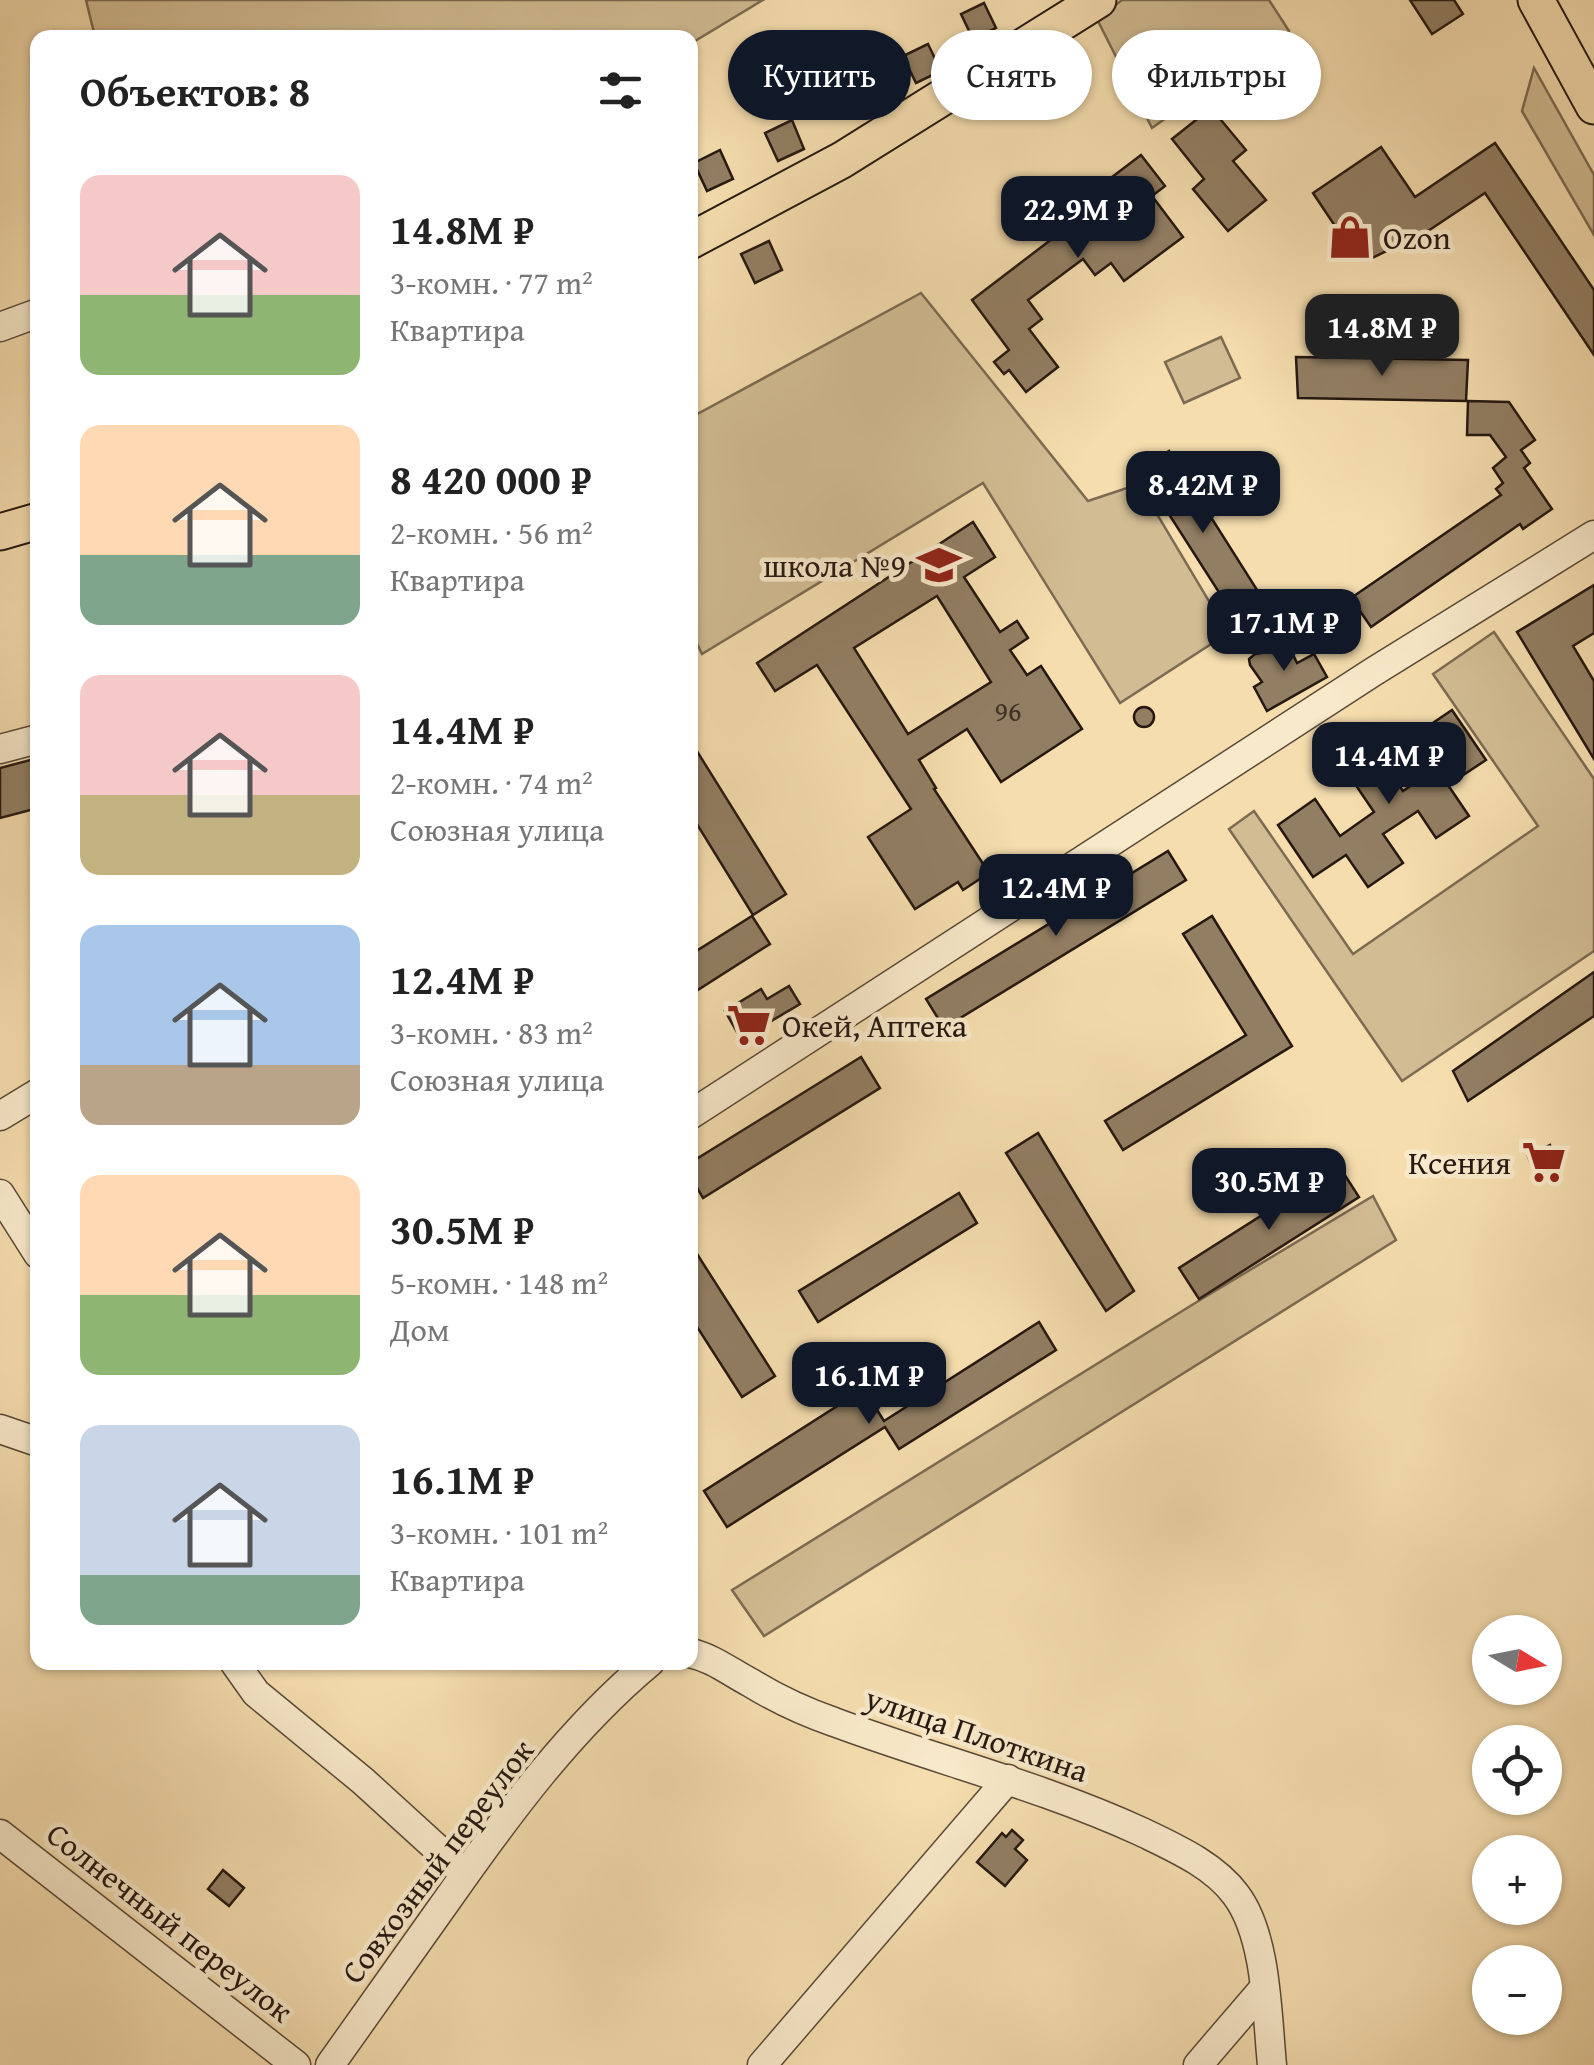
<!DOCTYPE html>
<html lang="ru">
<meta charset="utf-8">
<style>
:root{--surface:#fff;--page:#f2f2f2;--text:#222;--muted:#767676;--accent:#111827}
body{margin:0;font-family:"Gentium Book Plus",serif;background:var(--page);color:var(--text);height:100vh;display:flex;flex-direction:column;font-size:38px;white-space:nowrap}
*{box-sizing:border-box;margin:0}
p{font-size:32px;color:var(--muted)}
.icon{flex:none;width:55px;height:55px;fill:none;stroke:currentColor;stroke-width:2;stroke-linecap:round;stroke-linejoin:round}
.map{position:relative;flex:1;overflow:hidden}
.details{position:absolute;left:30px;top:30px;width:668px;height:1640px;display:flex;flex-direction:column;background:var(--surface);border-radius:20px;box-shadow:0 2px 8px #0004}
.details>*{flex:none}
.top-card{position:absolute;left:728px;top:30px;width:715px;height:90px;display:flex;gap:20px}
.needle{width:65px;rotate:100deg}
.buttons{position:absolute;left:1472px;top:1615px;display:grid;gap:20px}
.buttons a{display:grid;place-items:center;width:90px;height:90px;border-radius:50%;background:var(--surface);box-shadow:0 2px 8px #0004;font-size:50px}
.price{position:absolute;translate:-50% -85px;padding:0 22px;border-radius:20px;background:var(--accent);color:#fff;font-size:32px;line-height:65px;filter:drop-shadow(0 2px 5px #0008)}
.price::after{content:'';position:absolute;left:50%;top:60px;width:30px;height:22px;margin-left:-15px;background:inherit;clip-path:polygon(0 0,100% 0,50% 100%)}
.price.current{background:#222;color:#fff}
ul{padding:0;list-style:none}
li{display:flex;align-items:center;gap:30px;height:250px;padding:0 50px}
li span{display:grid;place-items:center;flex:none;width:280px;height:200px;border-radius:20px;color:#555}
li>.icon{margin-inline-start:auto}
span .icon{width:120px;height:120px;fill:#fffc;stroke-width:1}
li b{font-size:42px}
h2{display:flex;justify-content:space-between;align-items:center;height:120px;padding:0 50px;font-size:42px}
.tag{padding:0 35px;border-radius:45px;background:var(--surface);box-shadow:0 2px 8px #0004;font-size:35px;line-height:90px}
.tag.current{background:var(--accent);color:#fff}
.map>svg:first-child{display:block}
</style>
<div class="map">
<svg width="1594" height="2065" viewBox="0 0 1594 2065">
<rect width="100%" height="100%" fill="#f5ddae"/>
<filter id="stains"><feTurbulence type="fractalNoise" baseFrequency=".002" numOctaves="4"/><feColorMatrix values="0 0 0 0 .2 0 0 0 0 .09 0 0 0 0 .02 0 0 0 .5 -.17"/></filter>
<radialGradient id="worn" r=".72"><stop offset=".6" stop-color="#630" stop-opacity="0"/><stop offset="1" stop-color="#630" stop-opacity=".3"/></radialGradient>
<!-- green -->
<g fill="#d2bc93" stroke="#7c6a52" stroke-width="2.5">
<path d="M86,0H763L690,44V38L95,37Z"/>
<path d="M1122,0H1269L1289,31L1152,128L1097,19Z"/>
<path d="M1534,68L1594,175V235L1522,111Z"/>
<path d="M921,293L1088,501L1139,484L1228,633L1120,703L983,483L702,654L690,629V418Z"/>
<path d="M1221,337L1240,378L1184,403L1165,362Z"/>
<path d="M1494,632L1594,779V951L1402,1081L1229,829L1254,811L1353,954L1538,826L1433,674Z"/>
<path d="M1373,1196L1396,1240L764,1636L732,1590L1200,1300Z"/>
</g>
<!-- building -->
<g fill="#927e63" stroke="#261811" stroke-width="2.5" fill-rule="evenodd">
<path d="M1410,0H1454L1463,14L1432,34Z"/>
<path d="M984,3L996,28L973,39L961,14Z"/>
<path d="M928,44L941,71L916,83L903,56Z"/>
<path d="M864,80L876,106L851,118L839,91Z"/>
<path d="M1211,108L1246,150L1233,161L1266,200L1228,231L1193,189L1204,179L1172,139Z"/>
<path d="M792,120L804,149L778,161L765,133Z"/>
<path d="M1495,143L1594,290V355L1485,193L1428,231L1370,259L1360,239L1349,247L1313,193L1381,147L1415,197Z"/>
<path d="M720,150L733,179L707,191L694,163Z"/>
<path d="M1141,155L1165,186L1152,196L1183,237L1124,281L1111,263L1095,275L1083,259L1028,300L1042,319L1029,329L1058,367L1026,392L1009,370L1004,374L994,362L1009,350L972,300L1061,232L1053,222Z"/>
<path d="M769,241L782,270L755,283L741,254Z"/>
<path d="M1296,357L1468,360L1466,401L1298,398Z"/>
<path d="M1468,401L1509,402L1535,440L1521,450L1530,463L1524,468L1552,509L1523,529L1520,524L1371,627L1351,598L1501,495L1496,489L1503,483L1493,468L1506,457L1490,435H1467Z"/>
<path d="M1169,451L1266,604L1238,622L1140,469Z"/>
<path d="M973,522L995,557L964,577L1000,632L1017,621L1028,638L1010,650L1027,675L1041,666L1082,729L1001,782L967,729L919,760L936,788L934,789L989,873L963,890L958,882L915,909L868,837L911,809L817,665L775,691L757,663ZM937,596L991,682L908,734L854,648Z"/>
<path d="M1594,585V633L1573,646L1594,681V759L1517,632Z"/>
<path d="M1279,640L1288,644L1297,663L1314,654L1327,677L1267,711L1254,687L1262,682L1250,665L1249,659L1255,654L1268,652L1273,642Z"/>
<circle cx="1144" cy="717" r="10"/>
<path d="M1452,710L1486,760L1448,785L1469,816L1436,838L1418,811L1383,834L1403,863L1368,887L1346,855L1313,877L1278,825L1315,799L1340,836L1374,812L1351,778L1380,758L1403,791L1437,768L1415,735Z"/>
<path d="M690,740L786,894L753,915L690,813Z"/>
<path d="M38,758V808L0,818V768Z"/>
<path d="M1168,851L1186,880L944,1028L926,999Z"/>
<path d="M752,916L770,944L690,995V955Z"/>
<path d="M1212,916L1292,1046L1123,1150L1105,1121L1246,1035L1183,934Z"/>
<path d="M1594,972V1016L1468,1101L1453,1071Z"/>
<path d="M789,986L800,1004L741,1039L725,1011L761,989L767,999Z"/>
<path d="M861,1057L880,1088L703,1198L690,1176V1163Z"/>
<path d="M1038,1133L1134,1291L1106,1311L1006,1153Z"/>
<path d="M1550,1145L1560,1168L1536,1178L1528,1156Z"/>
<path d="M1339,1166L1359,1197L1199,1299L1179,1268Z"/>
<path d="M959,1193L977,1223L818,1322L799,1291Z"/>
<path d="M690,1243L775,1376L742,1397L690,1316Z"/>
<path d="M1039,1322L1056,1350L899,1449L885,1427L727,1527L704,1491L864,1389L884,1421Z"/>
<path d="M1012,1830L1023,1840L1015,1849L1027,1860L1005,1886L977,1862L1002,1833L1006,1837Z"/>
<path d="M223,1870L244,1888L229,1906L208,1889Z"/>
</g>
<g fill="none" stroke-linecap="round" stroke-linejoin="round">
<!-- minor casing -->
<g stroke="#5a4938" stroke-width="31">
<g id="minor">
<path d="M0,327L38,313"/>
<path d="M0,749L38,739"/>
<path d="M690,1115L1373,672L1594,535"/>
<path d="M0,1116L38,1093"/>
<path d="M0,1194L38,1254"/>
<path d="M0,1429L38,1442"/>
<path d="M690,1653C713,1658 730,1672 751,1683C777,1699 805,1712 834,1722C936,1760 1042,1786 1142,1832C1175,1848 1214,1865 1236,1895C1267,1936 1267,2015 1272,2065"/>
<path d="M234,1662L256,1693L363,1781L465,1874"/>
<path d="M0,1834L296,2065"/>
<path d="M330,2065C370,2009 410,1952 450,1896C509,1812 571,1728 650,1662"/>
<path d="M762,2065L1008,1779"/>
<path d="M1198,2065L1264,1988"/>
</g>
</g>
<!-- major casing -->
<g stroke="#261811" stroke-width="39">
<g id="major">
<path d="M1536,0L1594,106"/>
<path d="M690,241L842,160L1098,0"/>
<path d="M0,532L38,521"/>
</g>
</g>
<!-- minor -->
<use href="#minor" stroke="#f8e9ca" stroke-width="28"/>
<!-- major -->
<use href="#major" stroke="#f5ddae" stroke-width="35"/>
</g>
<!-- icons -->
<defs>
<g id="shop-bare" transform="scale(3.45)"><path d="M-5-2.5h2.3a2.7 3.5 0 0 1 5.4 0H5L5.5 6h-11ZM-1.5-2.5h3a1.5 2.3 0 0 0-3 0Z" fill="#8f2418" stroke="#f8e9ca" stroke-width="2.5" paint-order="stroke"/></g>
<g id="school-bare" transform="scale(3.45)"><path d="M0-5L7-2L0 1L-7-2ZM-4 1L0 2.5L4 1V4Q0 6-4 4Z" fill="#8f2418" stroke="#f8e9ca" stroke-width="2.5" paint-order="stroke"/></g>
<g id="supermarket-bare" transform="scale(3.45)"><path d="M-6-5.5h2.5l.6 2H6L4.5 2H-2.5L-4.4-4H-6ZM-1.5 3.2a1.3 1.3 0 1 0 .1 0ZM3 3.2a1.3 1.3 0 1 0 .1 0Z" fill="#8f2418" stroke="#f8e9ca" stroke-width="2.5" paint-order="stroke"/></g>
</defs>
<g fill-rule="evenodd">
<use href="#shop-bare" x="1350" y="237"/>
<use href="#school-bare" x="939" y="565"/>
<use href="#supermarket-bare" x="749" y="1025"/>
<use href="#supermarket-bare" x="1544" y="1162"/>
</g>
<g text-anchor="middle" dominant-baseline="central" stroke-width="9" stroke-linejoin="round" paint-order="stroke">
<!-- number labels -->
<g font-size="28" fill="#413226">
<text x="1008" y="710">96</text>
</g>
<!-- poi labels -->
<g font-size="32" fill="#261811" stroke="#f8e9ca" text-anchor="start">
<text x="1383" y="237">Ozon</text>
<text x="906" y="565" text-anchor="end">школа №9</text>
<text x="782" y="1025">Окей, Аптека</text>
<text x="1511" y="1162" text-anchor="end">Ксения</text>
</g>
<!-- street labels -->
<g font-size="32" fill="#261811" stroke="#f8e9ca">
<text transform="translate(977 1734) rotate(19)">улица Плоткина</text>
<text transform="translate(437 1861) rotate(-53)">Совхозный переулок</text>
<text transform="translate(170 1922) rotate(38)">Солнечный переулок</text>
</g>
</g>
<rect width="100%" height="100%" filter="url(#stains)"/>
<rect width="100%" height="100%" fill="url(#worn)"/>
</svg>
<div class="buttons">
<a><svg class="needle" viewBox="-14 -14 28 28"><path d="M0-13l5 13h-10z" fill="#e53935"/><path d="M0 13l5-13h-10z" fill="#767676"/></svg></a>
<a><svg class="icon" aria-label="locate" viewBox="0 0 24 24"><circle cx="12" cy="12" r="6"/><path d="M12 2v4M12 18v4M2 12h4M18 12h4"/></svg></a>
<a>+</a>
<a>−</a>
</div>
<b class="price" style="left:1078px;top:261px">22.9M ₽</b>
<b class="price current" style="left:1382px;top:379px">14.8M ₽</b>
<b class="price" style="left:1203px;top:536px">8.42M ₽</b>
<b class="price" style="left:1284px;top:674px">17.1M ₽</b>
<b class="price" style="left:1389px;top:807px">14.4M ₽</b>
<b class="price" style="left:1056px;top:939px">12.4M ₽</b>
<b class="price" style="left:1269px;top:1233px">30.5M ₽</b>
<b class="price" style="left:869px;top:1427px">16.1M ₽</b>
<div class="top-card">
<a class="tag current">Купить</a>
<a class="tag">Снять</a>
<a class="tag">Фильтры</a>
</div>
<section class="details">
<h2>Объектов: 8<svg class="icon" aria-label="filters" viewBox="0 0 24 24"><path d="M4 7h16M4 17h16"/><circle cx="9" cy="7" r="2"/><circle cx="15" cy="17" r="2"/></svg></h2>
<ul>
<li><span style="background:linear-gradient(#f6c9c9 60%,#8fb573 0)"><svg class="icon" aria-label="home" viewBox="0 0 24 24"><path d="M3 11l9-7 9 7M6 9v11h12V9"/></svg></span><div><b>14.8M ₽</b><p>3-комн. · 77 m²</p><p>Квартира</p></div></li>
<li><span style="background:linear-gradient(#ffd9b3 65%,#7fa58c 0)"><svg class="icon" aria-label="home" viewBox="0 0 24 24"><path d="M3 11l9-7 9 7M6 9v11h12V9"/></svg></span><div><b>8 420 000 ₽</b><p>2-комн. · 56 m²</p><p>Квартира</p></div></li>
<li><span style="background:linear-gradient(#f6c9c9 60%,#c2b280 0)"><svg class="icon" aria-label="home" viewBox="0 0 24 24"><path d="M3 11l9-7 9 7M6 9v11h12V9"/></svg></span><div><b>14.4M ₽</b><p>2-комн. · 74 m²</p><p>Союзная улица</p></div></li>
<li><span style="background:linear-gradient(#a9c7e8 70%,#b9a48a 0)"><svg class="icon" aria-label="home" viewBox="0 0 24 24"><path d="M3 11l9-7 9 7M6 9v11h12V9"/></svg></span><div><b>12.4M ₽</b><p>3-комн. · 83 m²</p><p>Союзная улица</p></div></li>
<li><span style="background:linear-gradient(#ffd9b3 60%,#8fb573 0)"><svg class="icon" aria-label="home" viewBox="0 0 24 24"><path d="M3 11l9-7 9 7M6 9v11h12V9"/></svg></span><div><b>30.5M ₽</b><p>5-комн. · 148 m²</p><p>Дом</p></div></li>
<li><span style="background:linear-gradient(#c9d6e8 75%,#7fa58c 0)"><svg class="icon" aria-label="home" viewBox="0 0 24 24"><path d="M3 11l9-7 9 7M6 9v11h12V9"/></svg></span><div><b>16.1M ₽</b><p>3-комн. · 101 m²</p><p>Квартира</p></div></li>
</ul>
</section>
</div>
